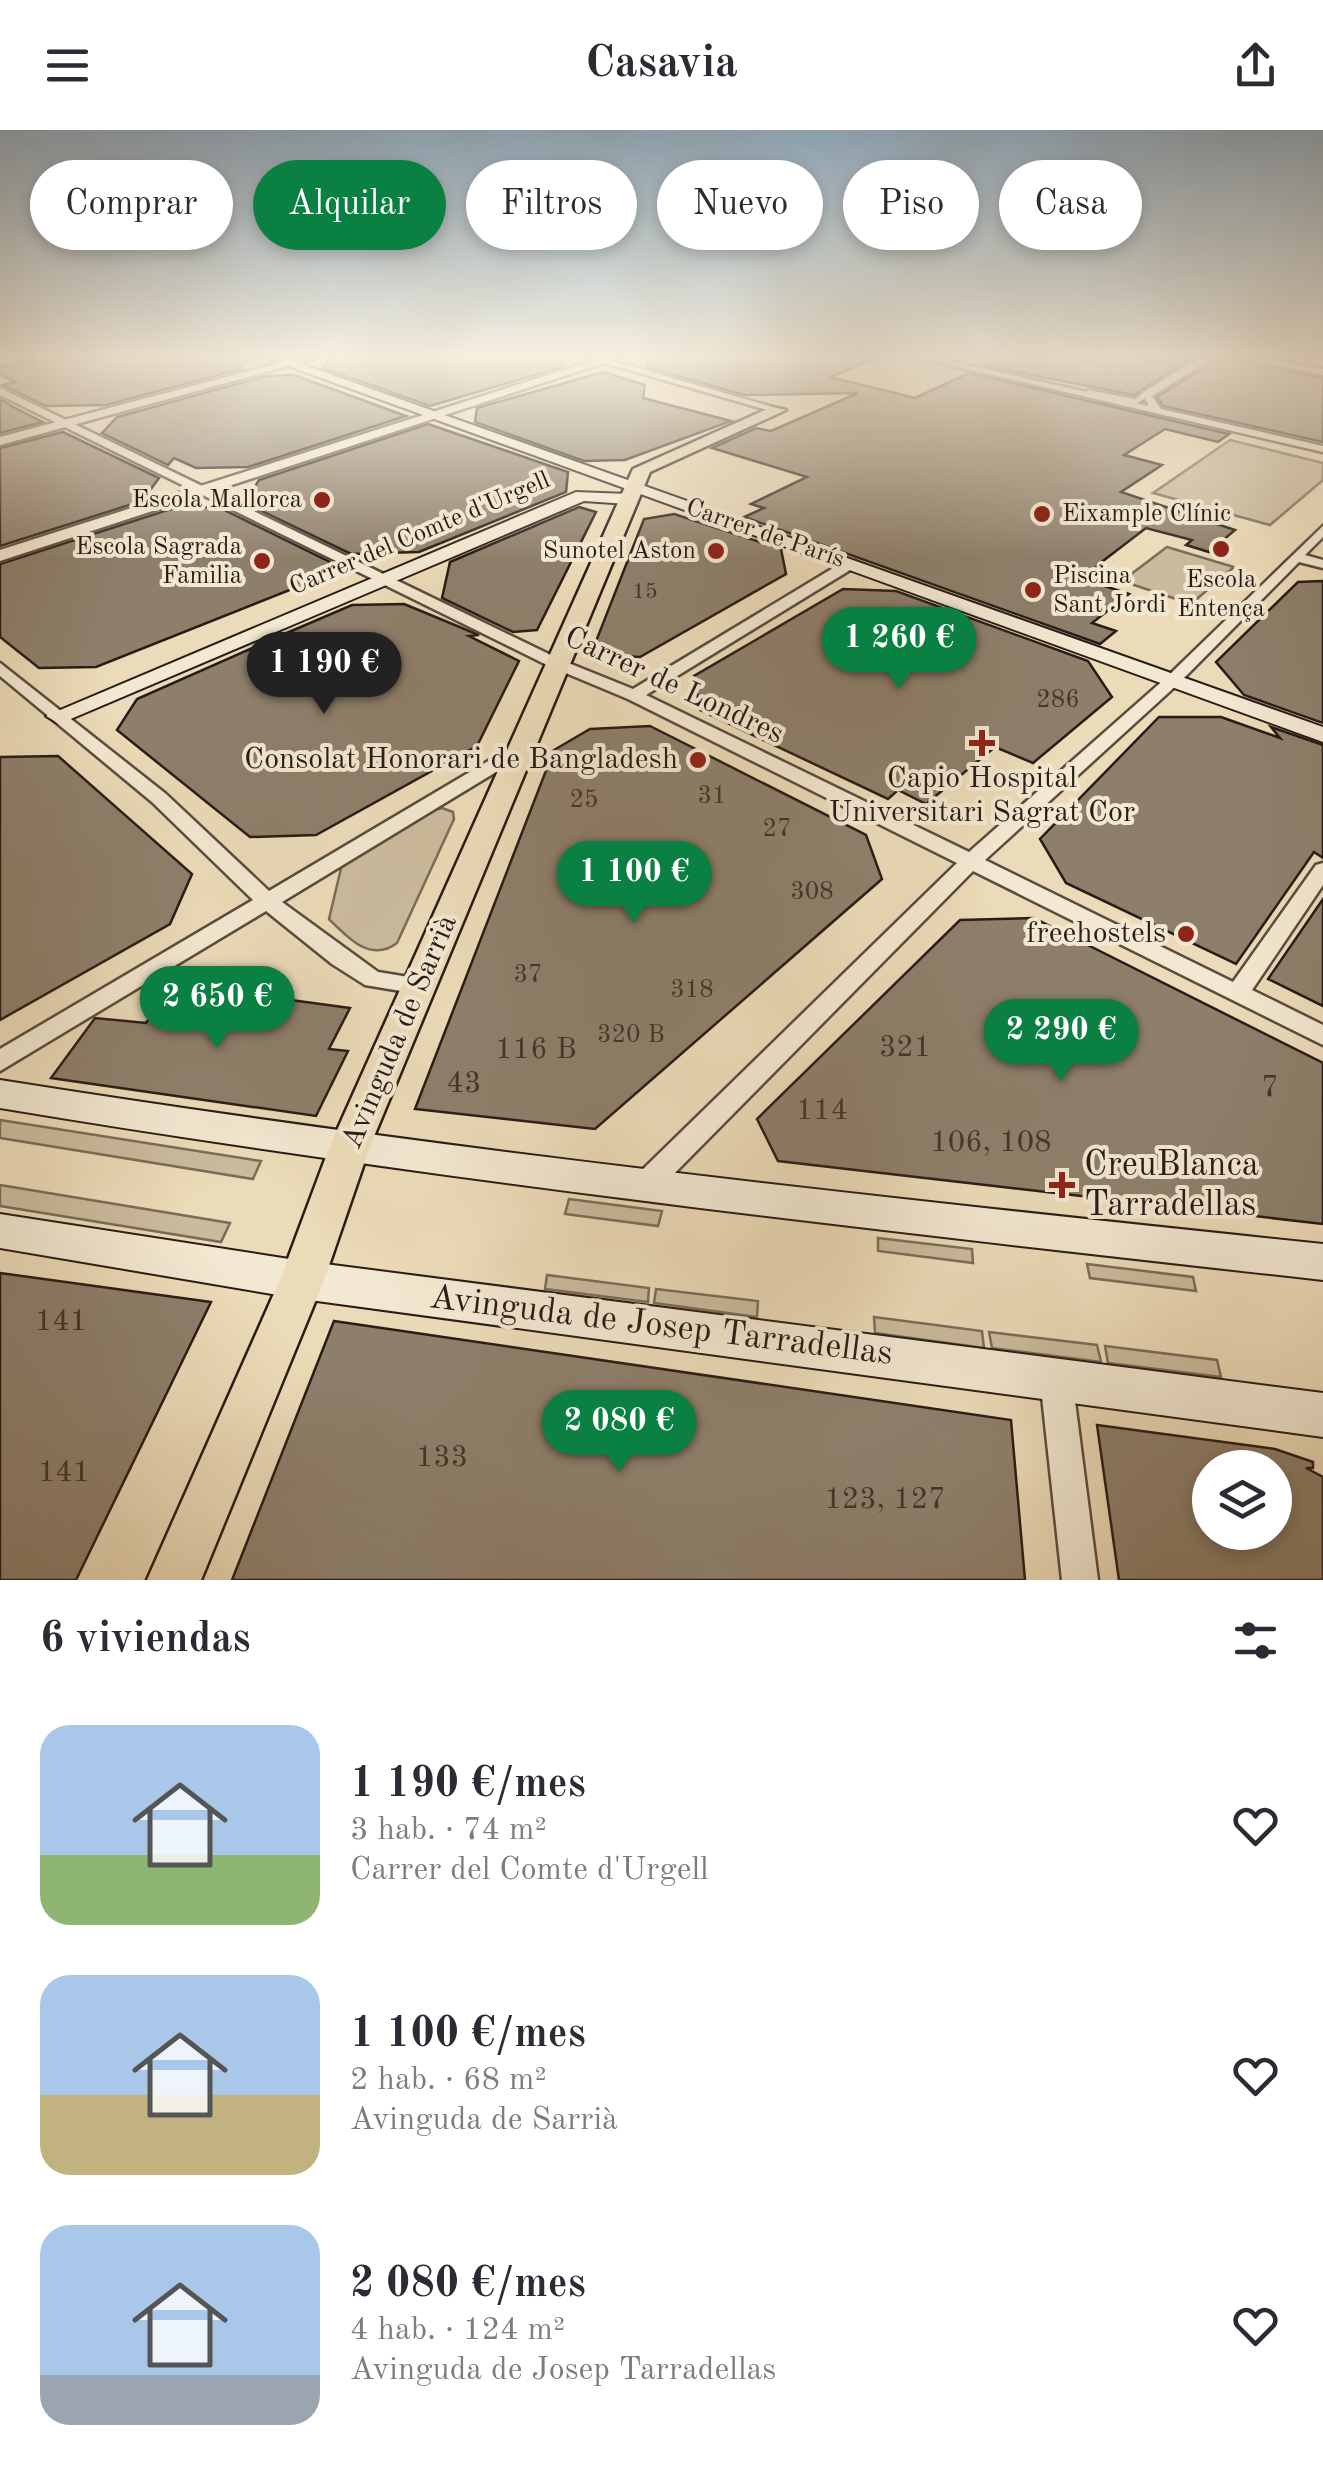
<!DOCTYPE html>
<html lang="es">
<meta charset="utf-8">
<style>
:root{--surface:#fff;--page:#f2f2f3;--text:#2b2b33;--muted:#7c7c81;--accent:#0b8043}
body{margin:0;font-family:"Old Standard TT",serif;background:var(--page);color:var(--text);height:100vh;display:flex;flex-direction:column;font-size:38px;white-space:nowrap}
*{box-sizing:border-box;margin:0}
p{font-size:32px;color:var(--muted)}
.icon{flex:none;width:55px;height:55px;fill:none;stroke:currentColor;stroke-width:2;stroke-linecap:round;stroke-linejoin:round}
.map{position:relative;height:1450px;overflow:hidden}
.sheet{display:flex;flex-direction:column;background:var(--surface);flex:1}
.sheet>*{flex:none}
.banner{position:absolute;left:30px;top:30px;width:1265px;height:90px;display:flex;gap:20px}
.fabs{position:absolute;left:1192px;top:1320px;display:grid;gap:20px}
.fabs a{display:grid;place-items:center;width:100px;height:100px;border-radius:50%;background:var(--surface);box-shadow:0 5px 15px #0003;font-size:50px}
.price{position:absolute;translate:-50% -85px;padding:0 22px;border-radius:35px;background:var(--accent);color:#fff;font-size:32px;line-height:65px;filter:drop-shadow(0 2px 5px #0008)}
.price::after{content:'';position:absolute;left:50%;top:60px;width:30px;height:22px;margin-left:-15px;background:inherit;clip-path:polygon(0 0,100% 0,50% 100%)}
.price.current{background:#222;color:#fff}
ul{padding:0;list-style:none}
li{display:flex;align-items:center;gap:30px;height:250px;padding:0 40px}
li span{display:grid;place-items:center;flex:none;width:280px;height:200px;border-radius:30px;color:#555}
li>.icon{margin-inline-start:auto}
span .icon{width:120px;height:120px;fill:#fffc;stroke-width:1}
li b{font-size:42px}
h2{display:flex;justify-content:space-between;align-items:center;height:120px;padding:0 40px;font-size:42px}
.tag{padding:0 35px;border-radius:45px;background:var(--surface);box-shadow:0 5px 15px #0003;font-size:35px;line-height:90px}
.tag.current{background:var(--accent);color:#fff}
header{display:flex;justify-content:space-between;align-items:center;height:130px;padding:0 40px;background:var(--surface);font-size:45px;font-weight:700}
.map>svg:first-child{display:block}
</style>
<header><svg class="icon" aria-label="menu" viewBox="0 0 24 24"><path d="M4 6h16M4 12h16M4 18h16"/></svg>Casavia<svg class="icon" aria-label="share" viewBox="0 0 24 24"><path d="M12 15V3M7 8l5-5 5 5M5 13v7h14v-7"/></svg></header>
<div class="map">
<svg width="1323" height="1450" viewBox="0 0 1323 1450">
<rect width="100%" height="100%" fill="#ecdbb8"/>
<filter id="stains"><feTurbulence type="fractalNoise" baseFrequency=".002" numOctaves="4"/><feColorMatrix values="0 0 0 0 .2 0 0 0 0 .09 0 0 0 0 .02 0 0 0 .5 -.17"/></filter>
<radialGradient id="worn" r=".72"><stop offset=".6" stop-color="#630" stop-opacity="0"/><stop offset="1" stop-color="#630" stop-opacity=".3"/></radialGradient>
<!-- green -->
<g fill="#cbbb9d" stroke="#7a6c5a" stroke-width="2.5">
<path d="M1230,310L1323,333V350L1270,395L1153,363Z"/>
<path d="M1167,417L1234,437L1191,474L1122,451Z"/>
<path d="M442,678L453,682L454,689L397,813C371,833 348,808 329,789L342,734L429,681Z"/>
<path d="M0,990L261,1031L253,1049L0,1008Z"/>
<path d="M0,1055L230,1093L221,1112L0,1076Z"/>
<path d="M569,1069L662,1081L658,1096L565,1084Z"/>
<path d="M878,1108L972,1119L973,1133L878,1121Z"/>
<path d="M1087,1134L1193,1147L1196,1161L1090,1148Z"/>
<path d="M547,1145L649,1158L648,1172L545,1159Z"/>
<path d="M656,1159L758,1171L757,1187L654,1173Z"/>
<path d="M874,1187L982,1201L984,1218L875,1203Z"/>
<path d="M989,1202L1097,1215L1101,1232L992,1218Z"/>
<path d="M1105,1216L1217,1230L1221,1247L1108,1233Z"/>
</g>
<!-- building -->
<g fill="#8e7f6b" stroke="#281c17" stroke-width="2.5" fill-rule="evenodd">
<path d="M38,225H252L241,239L106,275L46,276L2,255L15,252L0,244V238L35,232Z"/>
<path d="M332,225H563L562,237L430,276L323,238Z"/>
<path d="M644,225H884L830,247L915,268L969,243L1229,304L1218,312L1165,299L1124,325L1162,335L1121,362L1235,400L1209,422L1186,415L1192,410L1146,398L1103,431L1083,449L1129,464L1092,493L1116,501L1100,514L744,387L764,378L751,374L807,347L712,318L756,298L771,301L858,263L744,265L647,237Z"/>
<path d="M1009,225H1192L1193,227L1134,265L986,236Z"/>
<path d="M1211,225L1323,248V312L1163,276L1157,267L1211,233Z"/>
<path d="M603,242L645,255L643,268L731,291L625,330L584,331L475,292L477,278Z"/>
<path d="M294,245L406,286L248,337L196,338L174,328L168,335L102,303L117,287L266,246Z"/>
<path d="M0,269L13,277L43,292L0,303Z"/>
<path d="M428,294L568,342L566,362L419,422L351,424L245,373L259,350Z"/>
<path d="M63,302L159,348L142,371L0,416V318Z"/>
<path d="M218,377L330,432L318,456L292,459L96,537L39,538L0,507V434L174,378Z"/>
<path d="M579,377L596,382L537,500L513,502L442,468L450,432Z"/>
<path d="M674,384L781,419L786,444L640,527L591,524L644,389Z"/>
<path d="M1323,451V593L1244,565L1216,532L1298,452Z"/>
<path d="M843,459L896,461L1088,531L1112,567L1033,633L995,617L926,674L898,660L888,669L700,580L694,546Z"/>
<path d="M404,474L479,505L469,506L519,531L477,616L316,705L250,707L117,600L137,569L282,505L352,475Z"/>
<path d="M1159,587H1221L1280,608L1271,597L1323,615V728L1314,722L1236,834L1066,753L1040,709Z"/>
<path d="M650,596L866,705L882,749L595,999L415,979L554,620L590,599Z"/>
<path d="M58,626L192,744L170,794L0,890V627Z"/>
<path d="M1323,769V876L1268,849Z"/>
<path d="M1034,788L1323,933V1094L778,1031L757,989L960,790Z"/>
<path d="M173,854L350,878L329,919L348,921L316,986L51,948L95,888L146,893Z"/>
<path d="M0,1143L211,1172L76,1450H0Z"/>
<path d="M334,1191L1011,1290L1025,1450H232Z"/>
<path d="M1097,1295L1275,1319L1313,1332V1338H1306L1323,1347V1450H1119ZM1210,1338H1275V1402H1210Z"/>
</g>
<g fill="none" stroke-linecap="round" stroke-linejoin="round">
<!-- pedestrian casing -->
<g stroke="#594c3f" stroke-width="5">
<path id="pedestrian" d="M1088,260L1135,269L1143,263L1150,265L1136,274L1085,264Z"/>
</g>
<!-- minor casing -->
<g stroke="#594c3f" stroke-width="5">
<g id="minor">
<path d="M577,225H592L783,280L774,282Z"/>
<path d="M906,225H922L1149,276L1142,263L1199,228L1196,225H1207L1209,230L1152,266L1161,279L1323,316V322Z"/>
<path d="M1229,225H1247L1323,239V245Z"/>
<path d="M0,258L561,530L633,559L845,431H855V437L646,565L969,722L1167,547L1323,396V407L1305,425L1323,430V438L1299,432L1179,553L985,730L1233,852L1316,735L1323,733V755L1252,860L1323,895V915L973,741L655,1063L645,1067L635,1063L631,1055L635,1047L957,733L628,569L549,536L0,265Z"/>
<path d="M0,533L166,664L269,761L512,617H524L527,621L524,625L282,772L378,842L427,850L430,856L427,862L419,864L365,855L332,834L266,781L0,941V919L253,770L152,672L0,546Z"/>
<path d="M1056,1232L1067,1237L1072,1248L1098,1450H1062L1040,1248L1045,1237Z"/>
</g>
</g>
<!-- tertiary casing -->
<g stroke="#594c3f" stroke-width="5">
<g id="tertiary">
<path d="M309,225H328L0,315V307Z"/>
<path d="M611,225H628L0,431V420Z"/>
</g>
</g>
<!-- secondary casing -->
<g stroke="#281c17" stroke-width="4">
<g id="secondary">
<path d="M35,225L34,228L0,235V227Z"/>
<path d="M258,225H276L1323,597V612Z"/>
<path d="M576,362L628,364L637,369L628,374L584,371L66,591L58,593L46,586Z"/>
<path d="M0,950C439,1020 881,1068 1323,1114V1150C881,1101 439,1051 0,978Z"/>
<path d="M0,1084L302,1131L1323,1263V1307L302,1169L0,1118Z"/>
</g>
</g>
<!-- primary casing -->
<g stroke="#281c17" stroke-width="5">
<g id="primary">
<path d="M905,225H920L913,229Z"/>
<path d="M772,277L786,280L650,342L370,1016L324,1150L201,1450H147L280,1150L330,1016L633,339Z"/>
</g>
</g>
<!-- pedestrian -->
<use href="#pedestrian" fill="#f3e8d1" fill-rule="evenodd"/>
<!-- minor -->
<use href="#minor" fill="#f3e8d1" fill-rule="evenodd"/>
<!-- tertiary -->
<use href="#tertiary" fill="#f3e8d1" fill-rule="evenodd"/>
<!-- secondary -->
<use href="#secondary" fill="#f3e8d1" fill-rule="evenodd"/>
<!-- primary -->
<use href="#primary" fill="#ecdbb8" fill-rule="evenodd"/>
</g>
<!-- sky -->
<linearGradient id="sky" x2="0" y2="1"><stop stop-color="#8faabf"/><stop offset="0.53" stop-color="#f6efdf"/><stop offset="1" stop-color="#f6efdf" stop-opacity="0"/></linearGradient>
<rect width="1323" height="428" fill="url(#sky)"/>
<!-- markers -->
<g fill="#8f2418" stroke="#f3e8d1" stroke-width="4">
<circle cx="322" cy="370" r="10"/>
<circle cx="1042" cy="384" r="10"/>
<circle cx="1221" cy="419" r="10"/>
<circle cx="716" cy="421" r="10"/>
<circle cx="262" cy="431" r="10"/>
<circle cx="1033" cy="460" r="10"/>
<path d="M977 598h10v10h10v10h-10v10h-10v-10h-10v-10h10z"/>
<circle cx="698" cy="630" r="10"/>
<circle cx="1186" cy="804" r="10"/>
<path d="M1057 1040h10v10h10v10h-10v10h-10v-10h-10v-10h10z"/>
</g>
<g text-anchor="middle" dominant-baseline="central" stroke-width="8" stroke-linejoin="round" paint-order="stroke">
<!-- far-number labels -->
<g font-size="22" fill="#42352c">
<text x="645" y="462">15</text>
</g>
<!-- far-poi labels -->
<g font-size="25" fill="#281c17" stroke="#f3e8d1" text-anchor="end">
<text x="302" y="370">Escola Mallorca</text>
<text x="1062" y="384" text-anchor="start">Eixample Clínic</text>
<text x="242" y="417">Escola Sagrada<tspan x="242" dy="29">Familia</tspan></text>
<text x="696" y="421">Sunotel Aston</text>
<text x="1053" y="446" text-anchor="start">Piscina<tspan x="1053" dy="29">Sant Jordi</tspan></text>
<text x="1221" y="450" text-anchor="middle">Escola<tspan x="1221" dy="29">Entença</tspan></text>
</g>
<!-- far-street labels -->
<g font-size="25" fill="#281c17" stroke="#f3e8d1">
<text transform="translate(420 404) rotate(-23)">Carrer del Comte d'Urgell</text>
<text transform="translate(765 404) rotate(19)">Carrer de París</text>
</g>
<!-- number labels -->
<g font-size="25" fill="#42352c">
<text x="1058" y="570">286</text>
<text x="712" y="666">31</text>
<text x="584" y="670">25</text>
<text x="777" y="699">27</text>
<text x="812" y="762">308</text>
<text x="528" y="845">37</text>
<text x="692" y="860">318</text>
<text x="631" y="905">320 B</text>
</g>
<!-- street labels -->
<g font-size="30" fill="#281c17" stroke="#f3e8d1">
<text transform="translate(674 556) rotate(25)">Carrer de Londres</text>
<text transform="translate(400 902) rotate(-67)">Avinguda de Sarrià</text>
</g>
<!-- poi labels -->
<g font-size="30" fill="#281c17" stroke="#f3e8d1" text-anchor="end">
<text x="678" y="630">Consolat Honorari de Bangladesh</text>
<text x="982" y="649" text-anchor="middle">Capio Hospital<tspan x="982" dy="34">Universitari Sagrat Cor</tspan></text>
<text x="1166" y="804">freehostels</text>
</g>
<!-- near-number labels -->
<g font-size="30" fill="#42352c">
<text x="905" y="918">321</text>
<text x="536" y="920">116 B</text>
<text x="464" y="954">43</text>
<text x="1270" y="958">7</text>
<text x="822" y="981">114</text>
<text x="991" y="1013">106, 108</text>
<text x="61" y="1192">141</text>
<text x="442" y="1328">133</text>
<text x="64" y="1343">141</text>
<text x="885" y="1370">123, 127</text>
</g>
<!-- near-poi labels -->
<g font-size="35" fill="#281c17" stroke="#f3e8d1" text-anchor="start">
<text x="1084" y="1035">CreuBlanca<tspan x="1084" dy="40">Tarradellas</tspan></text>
</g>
<!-- near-street labels -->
<g font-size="35" fill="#281c17" stroke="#f3e8d1">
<text transform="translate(661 1196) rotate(7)">Avinguda de Josep Tarradellas</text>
</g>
</g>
<rect width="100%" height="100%" filter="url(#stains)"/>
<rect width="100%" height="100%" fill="url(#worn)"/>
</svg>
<div class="fabs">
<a><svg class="icon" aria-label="layers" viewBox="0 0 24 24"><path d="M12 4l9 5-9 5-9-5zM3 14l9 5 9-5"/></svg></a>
</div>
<b class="price" style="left:899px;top:562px">1 260 €</b>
<b class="price current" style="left:324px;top:587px">1 190 €</b>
<b class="price" style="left:634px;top:796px">1 100 €</b>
<b class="price" style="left:217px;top:921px">2 650 €</b>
<b class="price" style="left:1061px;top:954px">2 290 €</b>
<b class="price" style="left:619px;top:1345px">2 080 €</b>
<div class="banner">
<a class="tag">Comprar</a>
<a class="tag current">Alquilar</a>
<a class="tag">Filtros</a>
<a class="tag">Nuevo</a>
<a class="tag">Piso</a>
<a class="tag">Casa</a>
</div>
</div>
<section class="sheet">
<h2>6 viviendas<svg class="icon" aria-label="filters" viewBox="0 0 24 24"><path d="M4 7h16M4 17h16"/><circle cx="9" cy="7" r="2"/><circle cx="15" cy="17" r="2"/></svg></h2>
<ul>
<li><span style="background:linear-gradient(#a9c7e8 65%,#8fb573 0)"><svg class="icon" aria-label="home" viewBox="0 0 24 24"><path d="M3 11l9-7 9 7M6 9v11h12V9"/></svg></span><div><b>1 190 €/mes</b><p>3 hab. · 74 m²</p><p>Carrer del Comte d'Urgell</p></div><svg class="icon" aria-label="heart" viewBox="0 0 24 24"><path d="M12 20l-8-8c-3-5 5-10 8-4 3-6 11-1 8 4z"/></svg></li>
<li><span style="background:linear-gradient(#a9c7e8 60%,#c2b280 0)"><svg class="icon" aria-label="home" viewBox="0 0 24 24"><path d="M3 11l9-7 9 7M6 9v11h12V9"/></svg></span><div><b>1 100 €/mes</b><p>2 hab. · 68 m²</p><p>Avinguda de Sarrià</p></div><svg class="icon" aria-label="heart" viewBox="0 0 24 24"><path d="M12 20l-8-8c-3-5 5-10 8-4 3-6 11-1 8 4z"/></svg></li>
<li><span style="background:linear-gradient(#a9c7e8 75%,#9aa5b1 0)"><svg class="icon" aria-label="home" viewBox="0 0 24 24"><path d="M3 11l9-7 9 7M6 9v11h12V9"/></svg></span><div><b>2 080 €/mes</b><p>4 hab. · 124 m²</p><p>Avinguda de Josep Tarradellas</p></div><svg class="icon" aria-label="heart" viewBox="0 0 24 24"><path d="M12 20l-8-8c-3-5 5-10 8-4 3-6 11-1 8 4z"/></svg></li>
</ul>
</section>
